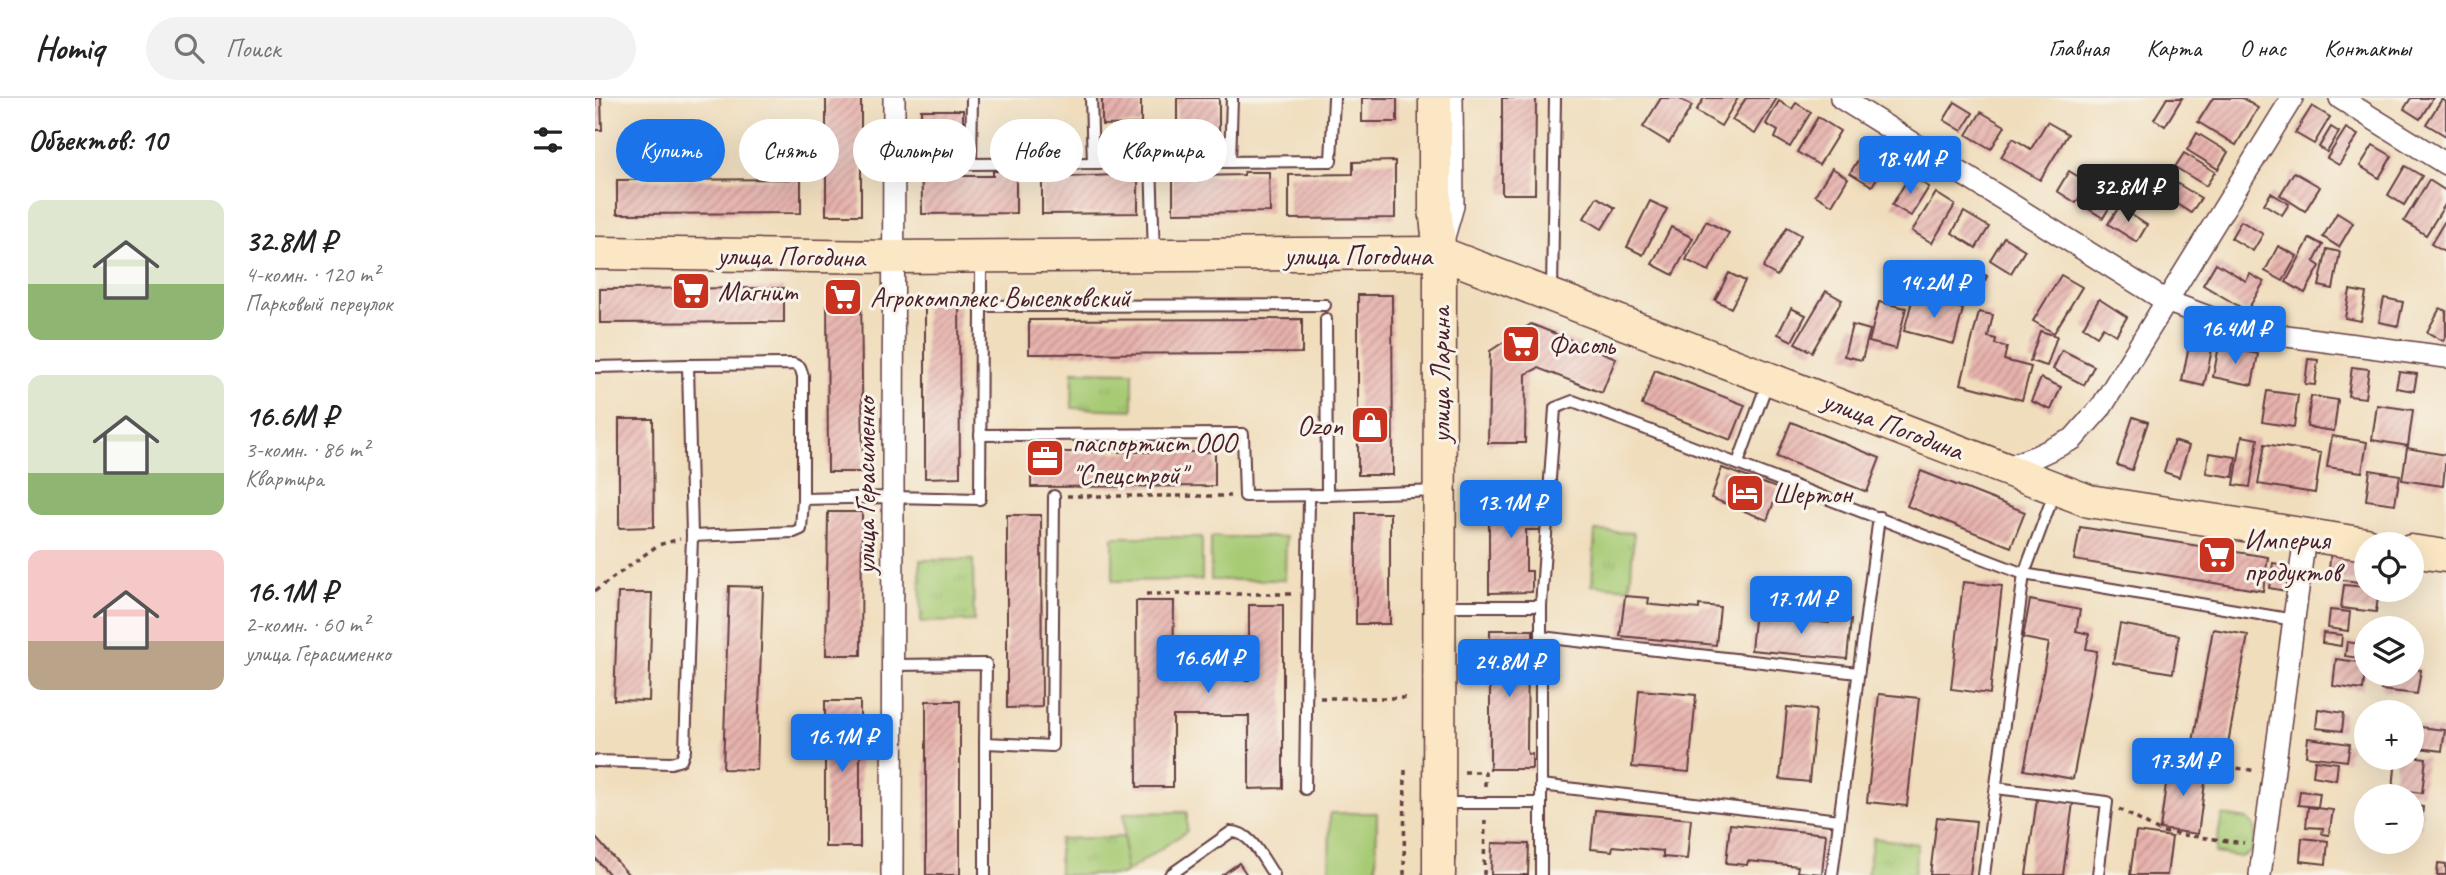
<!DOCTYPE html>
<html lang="ru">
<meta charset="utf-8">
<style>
:root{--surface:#fff;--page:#f2f2f2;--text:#222;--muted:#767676;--line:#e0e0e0;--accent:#1a73e8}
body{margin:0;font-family:Caveat,sans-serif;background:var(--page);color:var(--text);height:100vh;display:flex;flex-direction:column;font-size:26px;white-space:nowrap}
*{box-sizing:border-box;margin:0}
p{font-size:23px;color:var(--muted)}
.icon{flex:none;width:38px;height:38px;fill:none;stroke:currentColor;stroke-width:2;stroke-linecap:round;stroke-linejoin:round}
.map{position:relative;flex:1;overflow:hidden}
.drawer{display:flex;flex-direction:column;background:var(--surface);width:595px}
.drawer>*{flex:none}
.banner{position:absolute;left:21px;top:21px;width:665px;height:63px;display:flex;gap:14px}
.buttons{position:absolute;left:1759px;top:434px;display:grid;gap:14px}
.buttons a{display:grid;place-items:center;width:70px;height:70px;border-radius:50%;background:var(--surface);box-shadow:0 7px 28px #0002;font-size:35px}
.price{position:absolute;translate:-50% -60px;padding:0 16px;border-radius:7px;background:var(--accent);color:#fff;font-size:23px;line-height:46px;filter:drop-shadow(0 2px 4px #0008)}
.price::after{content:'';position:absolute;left:50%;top:42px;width:21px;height:16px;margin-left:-10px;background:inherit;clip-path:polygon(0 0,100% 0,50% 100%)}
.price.on{background:#222;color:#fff}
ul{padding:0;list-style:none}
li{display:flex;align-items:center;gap:21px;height:175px;padding:0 28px}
li span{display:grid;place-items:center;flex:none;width:196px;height:140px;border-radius:14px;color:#555}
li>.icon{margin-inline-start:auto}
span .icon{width:84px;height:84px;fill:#fffc;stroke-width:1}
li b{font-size:30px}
h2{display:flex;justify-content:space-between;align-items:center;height:84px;padding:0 28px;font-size:30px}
.pill{padding:0 24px;border-radius:32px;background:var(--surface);box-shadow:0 7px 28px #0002;font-size:24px;line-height:63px}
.pill.on{background:var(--accent);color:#fff}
header{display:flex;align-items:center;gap:42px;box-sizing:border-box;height:98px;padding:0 35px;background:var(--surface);border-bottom:2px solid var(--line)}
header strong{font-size:33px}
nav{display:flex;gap:38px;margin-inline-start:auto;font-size:24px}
.search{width:490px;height:63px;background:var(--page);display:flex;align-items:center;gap:18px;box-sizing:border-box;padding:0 24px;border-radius:38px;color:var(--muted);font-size:26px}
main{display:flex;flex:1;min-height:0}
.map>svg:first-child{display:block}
</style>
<header>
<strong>Homiq</strong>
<div class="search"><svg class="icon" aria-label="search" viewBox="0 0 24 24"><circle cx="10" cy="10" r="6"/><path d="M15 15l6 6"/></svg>Поиск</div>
<nav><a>Главная</a><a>Карта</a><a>О нас</a><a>Контакты</a></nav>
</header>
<main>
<section class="drawer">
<h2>Объектов: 10<svg class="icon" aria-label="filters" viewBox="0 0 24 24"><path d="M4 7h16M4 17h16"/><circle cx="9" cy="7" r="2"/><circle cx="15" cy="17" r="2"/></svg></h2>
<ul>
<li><span style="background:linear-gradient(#dfe7d0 60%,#8fb573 0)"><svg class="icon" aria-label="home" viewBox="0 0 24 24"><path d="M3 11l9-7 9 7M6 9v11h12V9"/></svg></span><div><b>32.8M ₽</b><p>4-комн. · 120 m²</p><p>Парковый переулок</p></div></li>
<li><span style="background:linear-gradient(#dfe7d0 70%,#8fb573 0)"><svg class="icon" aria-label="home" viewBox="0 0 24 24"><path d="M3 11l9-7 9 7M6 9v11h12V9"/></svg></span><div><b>16.6M ₽</b><p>3-комн. · 86 m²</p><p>Квартира</p></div></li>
<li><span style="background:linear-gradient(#f6c9c9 65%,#b9a48a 0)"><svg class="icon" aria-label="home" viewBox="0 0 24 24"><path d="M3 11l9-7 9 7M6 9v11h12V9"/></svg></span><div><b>16.1M ₽</b><p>2-комн. · 60 m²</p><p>улица Герасименко</p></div></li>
</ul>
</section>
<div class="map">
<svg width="1851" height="777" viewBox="0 0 1851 777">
<defs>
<pattern id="park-tufts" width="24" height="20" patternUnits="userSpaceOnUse" patternTransform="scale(1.75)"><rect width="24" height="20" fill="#a7cb75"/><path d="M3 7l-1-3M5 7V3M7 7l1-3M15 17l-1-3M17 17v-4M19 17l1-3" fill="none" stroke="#91ae65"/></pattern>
<pattern id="building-hatch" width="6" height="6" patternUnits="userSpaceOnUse" patternTransform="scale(1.75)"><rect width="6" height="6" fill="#e7b2ad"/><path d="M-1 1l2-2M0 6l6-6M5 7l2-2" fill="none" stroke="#bd908d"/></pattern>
</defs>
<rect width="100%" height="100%" fill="#f7f3e8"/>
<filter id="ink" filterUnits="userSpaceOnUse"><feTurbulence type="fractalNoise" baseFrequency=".0143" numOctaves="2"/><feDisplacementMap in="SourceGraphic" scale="14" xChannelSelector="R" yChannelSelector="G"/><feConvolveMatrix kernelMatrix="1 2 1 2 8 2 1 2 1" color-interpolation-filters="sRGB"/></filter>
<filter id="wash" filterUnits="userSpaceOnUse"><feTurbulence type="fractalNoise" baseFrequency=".00686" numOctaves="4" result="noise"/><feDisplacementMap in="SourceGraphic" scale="28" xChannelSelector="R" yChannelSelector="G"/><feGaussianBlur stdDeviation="1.57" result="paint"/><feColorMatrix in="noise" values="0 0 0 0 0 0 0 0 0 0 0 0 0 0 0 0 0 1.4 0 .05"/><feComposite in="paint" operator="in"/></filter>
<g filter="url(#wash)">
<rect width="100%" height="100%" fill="#f0ddbc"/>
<!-- park -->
<g fill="url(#park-tufts)" stroke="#787550" stroke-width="2">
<path d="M478,273L538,274V312L477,310Z"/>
<path d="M1000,433L1039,435L1035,490L997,487Z"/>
<path d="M325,462H378L379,523L326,524Z"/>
<path d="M1627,717L1652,721L1661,731L1657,754L1646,759L1620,755Z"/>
<path d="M529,739L530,775L526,777H464V741Z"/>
<path d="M1278,740L1323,746L1319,777H1272Z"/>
</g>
<!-- pitch -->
<g fill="#a7cb75" stroke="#787550" stroke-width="2">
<path d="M518,439H607V482L518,483Z"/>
<path d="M616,439H691L690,482H616Z"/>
<path d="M592,714V733L530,775L529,715Z"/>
<path d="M735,715H782L781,777H734Z"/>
</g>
<g id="blocks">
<!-- building -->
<g fill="url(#building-hatch)">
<path d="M0,0H6L7,32H0Z"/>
<rect x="231" y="0" width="35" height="117"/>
<path d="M507,0H546V26L507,27Z"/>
<rect x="582" y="0" width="42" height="38"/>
<rect x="767" y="0" width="35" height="24"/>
<path d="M907,0H941L940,96H907Z"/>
<path d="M1066,0H1083L1097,8L1074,45L1048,29Z"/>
<path d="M1109,0H1143L1126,28L1101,13Z"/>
<path d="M1151,0H1182L1160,36L1137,22Z"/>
<path d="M1572,0H1587L1570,28L1559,21Z"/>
<path d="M1618,0H1647L1663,10L1641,47L1603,24Z"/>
<path d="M1816,0H1838L1825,21L1809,11Z"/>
<path d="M1847,1L1851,4V38L1831,26Z"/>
<path d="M1184,3L1197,11L1201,5L1216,14L1195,49L1180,40L1183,33L1171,26Z"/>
<path d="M1360,4L1378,15L1367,33L1349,22Z"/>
<path d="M1717,8L1735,19L1719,46L1700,35Z"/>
<path d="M326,12H368V40L364,41V78H398V73H421V115L327,116Z"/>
<path d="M1386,14L1410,28L1396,51L1372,37Z"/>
<path d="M1223,19L1245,33L1224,67L1202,54Z"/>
<path d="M1452,24L1473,36L1445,82L1406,59L1418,40L1436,51Z"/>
<path d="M1736,29L1744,34L1732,54L1724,49Z"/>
<path d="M1751,30L1763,37L1744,67L1732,60Z"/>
<path d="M1602,35L1633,54L1623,71L1592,52Z"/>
<path d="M1778,47L1797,58L1784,80L1765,68Z"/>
<path d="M1271,49L1293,62L1277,88L1255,75Z"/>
<path d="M1589,55L1620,74L1611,88L1580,69Z"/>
<path d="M800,63V120L694,121V77L758,76V64Z"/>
<path d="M1810,68L1827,78L1809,107L1793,97Z"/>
<path d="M1237,70L1253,80L1237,107L1220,97Z"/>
<path d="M1474,73L1494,85L1481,105L1462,93Z"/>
<path d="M578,74H602V78L649,77V74H674L675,114L578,115Z"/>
<path d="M1699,74L1725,89L1710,113L1685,97Z"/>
<path d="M447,75H472V79L543,76V115L447,116Z"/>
<path d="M1315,77L1334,89L1316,118L1297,107Z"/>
<path d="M206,81V115L22,116V82Z"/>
<path d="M1575,81L1606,100L1596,115L1566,96Z"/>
<path d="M1834,82L1851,93V105L1831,137L1809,123Z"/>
<path d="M1504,84L1523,95L1508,120L1489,108Z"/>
<path d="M1341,95L1360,107L1337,145L1317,133Z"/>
<path d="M1676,95L1694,106L1687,117L1669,106Z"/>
<path d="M1002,99L1020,110L1007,131L989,120Z"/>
<path d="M1055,103L1072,111L1048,157L1032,149Z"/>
<path d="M1524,109L1552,127L1542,144L1513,126Z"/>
<path d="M1369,114L1394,129L1381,150L1357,135Z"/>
<path d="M1742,115L1758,125L1744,149L1728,139Z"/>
<path d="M1851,121V155L1836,146Z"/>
<path d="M1111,123L1134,135L1114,173L1091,162Z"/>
<path d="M1646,123L1668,136L1658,153L1636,140Z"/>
<path d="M1076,129L1098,140L1078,177L1057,166Z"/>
<path d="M1192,129L1206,137L1182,178L1168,170Z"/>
<path d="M1409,139L1430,152L1416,175L1395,162Z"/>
<path d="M1715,140L1728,147L1719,164L1725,168L1710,195L1691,184Z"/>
<path d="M1683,148L1702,158L1688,183L1670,173Z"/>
<path d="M1732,151L1745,154L1738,191L1724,188Z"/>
<path d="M1621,165L1651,183L1655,176L1669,184L1652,213L1608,187Z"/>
<path d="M1374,170L1392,178L1379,208L1361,200Z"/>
<path d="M1134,175L1150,183L1136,210L1120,202Z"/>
<path d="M1466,177L1487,189L1459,235L1438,223Z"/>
<path d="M266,187L268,374H233L232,188Z"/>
<path d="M189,190V224L5,225V191Z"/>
<path d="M1755,192L1771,195L1766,223L1750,220Z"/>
<path d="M1231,193L1247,202L1217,254L1200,245Z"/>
<path d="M763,197H797L798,377H763Z"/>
<path d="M1318,199L1368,211L1359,246L1309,233Z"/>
<path d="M330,200H364L365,379L330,380Z"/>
<path d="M1789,200L1808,204L1803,228L1784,224Z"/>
<path d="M1504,201L1532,219L1521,237L1508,229L1502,238L1488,229Z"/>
<path d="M1284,204L1311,210L1301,251L1274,244Z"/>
<path d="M1196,210L1211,217L1197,243L1183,236Z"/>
<path d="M1845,210L1851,213V238L1848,243L1832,234Z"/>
<path d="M1384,214L1398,217L1393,239L1401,241L1400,246L1412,249L1409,262L1436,269L1427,302L1366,286Z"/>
<path d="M707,221V255L434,256V222Z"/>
<path d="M936,226L1021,260L1007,295L943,270L931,276L930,345H893L895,253Z"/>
<path d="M1257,227L1275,232L1267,262L1249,258Z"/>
<path d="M1445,233L1462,238L1452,268L1435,263Z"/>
<path d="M1595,242L1618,247L1609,288L1587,283Z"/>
<path d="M1624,248L1663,256L1657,287L1618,279Z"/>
<path d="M1467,252L1499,268L1489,287L1458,271Z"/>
<path d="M1713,261L1723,262L1720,287L1710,286Z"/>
<path d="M1757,269L1774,271L1770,300L1753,298Z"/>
<path d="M1060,272L1150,307L1136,342L1047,307Z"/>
<path d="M1804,274L1822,276L1819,293L1801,290Z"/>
<path d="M1446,280L1466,289L1456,312L1436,303Z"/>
<path d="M1672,293L1703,297L1699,329L1667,324Z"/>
<path d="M1716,298L1743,302L1739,333L1712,329Z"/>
<path d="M1782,307L1818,312L1813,348L1777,342Z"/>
<path d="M1538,319L1553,324L1537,372L1522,367Z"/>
<path d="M24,321H58L59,429L24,430Z"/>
<path d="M1196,324L1285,360L1272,394L1182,359Z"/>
<path d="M1647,338L1663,341L1655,389L1639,387Z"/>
<path d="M1737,338L1772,344L1767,374L1732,369Z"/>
<path d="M1579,343L1594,348L1584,379L1569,374Z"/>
<path d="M1670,346L1726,355L1720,395L1663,386Z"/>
<path d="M1812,350L1851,357L1848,388L1807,382Z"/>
<path d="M436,354H620V388L436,389Z"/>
<path d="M1614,355L1641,359L1638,379L1611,375Z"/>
<path d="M1127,370L1184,391L1172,422L1116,400Z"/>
<path d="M1775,372L1805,377L1800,406L1771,402Z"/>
<path d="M1326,373L1430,414L1416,449L1312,408Z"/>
<path d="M946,395V432H931V473H937V494L894,495V396Z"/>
<path d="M233,414H267L266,557H231Z"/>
<rect x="761" y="415" width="34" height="111"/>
<path d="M412,417H446L447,609L412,610Z"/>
<path d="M1485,429L1673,459L1668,493L1479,462Z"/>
<path d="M1736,453L1771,457V485L1733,480Z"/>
<path d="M1678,465L1695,468L1691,493L1674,490Z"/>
<path d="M1368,484L1407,488L1395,596L1356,591Z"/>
<path d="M1749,487L1771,489V492H1784L1781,514L1746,510Z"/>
<path d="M134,488L168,489L162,672L128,671Z"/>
<path d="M23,495H57L54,603L19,602Z"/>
<path d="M1030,498L1054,500L1053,506L1058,507L1104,511V507L1125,509L1121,547L1025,538Z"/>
<path d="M1435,502L1485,512L1481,533L1494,536L1491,551L1502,553L1478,681L1429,672L1454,545L1428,540Z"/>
<path d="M541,503H579L578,582H654V507H688V690L654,691V618H578V689H542Z"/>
<path d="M1160,512L1184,515V520L1234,525L1235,520L1256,522L1252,561L1156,552Z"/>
<path d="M1735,512L1755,514L1753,533L1733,530Z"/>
<path d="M1525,526L1584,537L1578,575L1518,565Z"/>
<path d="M1618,531L1653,537L1629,667L1595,661Z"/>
<path d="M895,532H938V550H933L932,652L933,656H937V671H895Z"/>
<path d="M1728,535L1747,537L1746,548L1727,545Z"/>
<path d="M1752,544L1771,547V561L1750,558Z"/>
<path d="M1741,561L1771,565L1768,592L1738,588Z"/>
<path d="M1816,570L1826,572L1822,596L1786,592L1788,576H1816Z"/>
<path d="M1044,592L1101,597L1094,674L1037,669Z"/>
<path d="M1284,596L1324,600L1312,708L1272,704Z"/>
<rect x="230" y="603" width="35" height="146"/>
<rect x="331" y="603" width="34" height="174"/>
<path d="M1192,609L1221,612L1214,684L1185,681Z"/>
<path d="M1723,611L1749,615L1747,633L1721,630Z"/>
<path d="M1816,628L1850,632L1847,653L1816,649Z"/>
<path d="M1713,640L1755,646L1752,663L1711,658Z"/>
<path d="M1816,658L1831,660L1827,695L1798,691L1801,660H1816Z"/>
<path d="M1720,662L1743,665L1741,682L1718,678Z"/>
<path d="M1574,664L1612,670L1603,736L1565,731Z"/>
<path d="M1705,693L1725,695L1723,709L1703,707Z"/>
<path d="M1442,701L1478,705L1468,777H1431Z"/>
<path d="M1816,707L1828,709L1826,730L1816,729Z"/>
<path d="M1713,709L1738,712L1734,737L1727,736L1728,730L1711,729Z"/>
<path d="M1000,712L1096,721L1092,761L1068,759V753L1018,748L1017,753L996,751Z"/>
<path d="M1342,719L1381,723L1375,777H1335Z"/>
<path d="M1135,726L1231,736L1227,776L1202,774L1203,768L1153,763L1152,767L1131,765Z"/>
<path d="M1541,734L1577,739L1572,777H1535Z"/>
<path d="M0,739L34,777H15L0,760Z"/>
<path d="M1707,740L1733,743L1731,766L1705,763Z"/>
<path d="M897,745L934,746L933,777H896Z"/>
<path d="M644,765L652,777H627Z"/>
<path d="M1843,765L1851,766V777H1842Z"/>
</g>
</g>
</g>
<g filter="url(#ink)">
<use href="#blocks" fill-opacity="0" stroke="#633c41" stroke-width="2"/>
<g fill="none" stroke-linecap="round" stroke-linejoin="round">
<!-- lane casing -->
<g stroke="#633c41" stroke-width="14">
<g id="lane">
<path d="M377,0L376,66L736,63L739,0"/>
<path d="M496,0L498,65"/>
<path d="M556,64L559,156"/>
<path d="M635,64L637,0"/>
<path d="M386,162V208"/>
<path d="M957,193L960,0"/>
<path d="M731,221L732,397L843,393"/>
<path d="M93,267L198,266L205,269L208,278V401"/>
<path d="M0,269L93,267L97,438L199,434L206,431L208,401L298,399L385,401L386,208L730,207"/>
<path d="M385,337L648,336L650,398L732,397"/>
<path d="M1143,365L1173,283"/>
<path d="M847,508H946V705H848"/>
<path d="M946,508L960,310L978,303L1429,476L1699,522"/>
<path d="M946,539L1263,575"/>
<path d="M297,567L391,566L390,645L457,648L459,398"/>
<path d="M390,645V777"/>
<path d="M0,663L76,665L86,662L90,652L97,438"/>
<path d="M946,687L1244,722"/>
<path d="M1401,690L1512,704L1503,777"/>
<path d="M710,691L714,398"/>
<path d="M946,705V777"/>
<path d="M575,777L636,734C656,733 668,762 679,777"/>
<path d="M1237,777L1284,419"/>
<path d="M1389,777L1429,476L1460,393"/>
</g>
</g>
<!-- street casing -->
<g stroke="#633c41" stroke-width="24">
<g id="street">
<path d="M1246,0L1571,203L1640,229L1669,235L1851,259"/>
<path d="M1745,0L1851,66"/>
<path d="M849,139L858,108L857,0"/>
<path d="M1409,370L1442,358L1478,341L1507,308L1697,0"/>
<path d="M297,777L299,0"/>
<path d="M1665,777L1710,438"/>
</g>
</g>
<!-- secondary casing -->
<g stroke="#633c41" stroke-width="35">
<g id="secondary">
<path d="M840,0V110L845,155L844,777"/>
<path d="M0,155L299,159L845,155L1494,403L1771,446"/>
<path d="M1816,453L1851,458"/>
</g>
</g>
<!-- path -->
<g stroke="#633c41" stroke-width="3.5" stroke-dasharray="5 5" stroke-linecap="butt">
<path d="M472,398H635"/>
<path d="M0,493L63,447L85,441"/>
<path d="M551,496H700"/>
<path d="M725,600H810"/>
<path d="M1593,663L1662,673"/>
<path d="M869,674H890V691"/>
<path d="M1524,711L1566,734L1649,745"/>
<path d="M809,777L810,672"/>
<path d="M889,777L890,719"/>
</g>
<!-- lane -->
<use href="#lane" stroke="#fff" stroke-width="10"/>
<!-- street -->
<use href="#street" stroke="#fff" stroke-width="21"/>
<!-- secondary -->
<use href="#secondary" stroke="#fbe7c3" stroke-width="32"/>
</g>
</g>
<!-- icons -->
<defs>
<g id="supermarket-square" transform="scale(2.0125)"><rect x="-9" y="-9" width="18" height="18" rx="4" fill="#c8321e" stroke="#f7f3e8"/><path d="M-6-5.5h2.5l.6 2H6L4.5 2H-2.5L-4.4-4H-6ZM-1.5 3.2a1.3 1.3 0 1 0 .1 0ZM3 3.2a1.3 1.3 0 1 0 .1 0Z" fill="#fff"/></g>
<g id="shop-square" transform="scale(2.0125)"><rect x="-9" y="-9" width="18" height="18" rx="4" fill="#c8321e" stroke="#f7f3e8"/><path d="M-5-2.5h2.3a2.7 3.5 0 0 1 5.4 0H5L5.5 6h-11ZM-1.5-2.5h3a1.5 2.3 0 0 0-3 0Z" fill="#fff"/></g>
<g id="office-square" transform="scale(2.0125)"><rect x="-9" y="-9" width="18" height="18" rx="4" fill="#c8321e" stroke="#f7f3e8"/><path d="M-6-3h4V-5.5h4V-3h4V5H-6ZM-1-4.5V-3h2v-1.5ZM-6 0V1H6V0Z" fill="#fff"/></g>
<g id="hotel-square" transform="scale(2.0125)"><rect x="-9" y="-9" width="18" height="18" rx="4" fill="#c8321e" stroke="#f7f3e8"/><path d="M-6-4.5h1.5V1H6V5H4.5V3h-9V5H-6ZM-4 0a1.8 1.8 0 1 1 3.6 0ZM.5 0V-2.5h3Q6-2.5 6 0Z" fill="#fff"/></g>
</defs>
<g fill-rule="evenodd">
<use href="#supermarket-square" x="96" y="193"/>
<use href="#supermarket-square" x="248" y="199"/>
<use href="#supermarket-square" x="926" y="246"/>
<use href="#shop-square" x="775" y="327"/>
<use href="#office-square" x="450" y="360"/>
<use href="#hotel-square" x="1150" y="395"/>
<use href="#supermarket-square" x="1622" y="457"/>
</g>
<g text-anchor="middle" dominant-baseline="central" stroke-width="6" stroke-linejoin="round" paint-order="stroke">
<!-- street labels -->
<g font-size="28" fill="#4a1f2b" stroke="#f7f3e8">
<text x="763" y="157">улица Погодина</text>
<text transform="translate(196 158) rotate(1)">улица Погодина</text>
<text transform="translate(845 277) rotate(-90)">улица Ларина</text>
<text transform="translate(1298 327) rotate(21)">улица Погодина</text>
<text transform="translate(270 388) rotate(-90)">улица Герасименко</text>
</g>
<!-- poi labels -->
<g font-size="28" fill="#4a1f2b" stroke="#f7f3e8" text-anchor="start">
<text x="123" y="193">Магнит</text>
<text x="275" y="199">Агрокомплекс Выселковский</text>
<text x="953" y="246">Фасоль</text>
<text x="748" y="327" text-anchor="end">Ozon</text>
<text x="477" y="344">паспортист ООО<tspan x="477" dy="32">"Спецстрой"</tspan></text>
<text x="1177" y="395">Шертон</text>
<text x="1649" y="441">Империя<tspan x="1649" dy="32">продуктов</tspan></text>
</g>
</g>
</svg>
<div class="buttons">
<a><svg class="icon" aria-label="locate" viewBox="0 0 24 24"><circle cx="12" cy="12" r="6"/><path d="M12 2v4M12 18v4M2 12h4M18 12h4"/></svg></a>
<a><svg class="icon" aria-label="layers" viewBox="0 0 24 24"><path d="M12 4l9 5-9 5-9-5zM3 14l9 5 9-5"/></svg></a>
<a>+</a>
<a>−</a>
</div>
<b class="price" style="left:1315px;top:98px">18.4M ₽</b>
<b class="price on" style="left:1533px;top:126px">32.8M ₽</b>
<b class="price" style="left:1339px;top:222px">14.2M ₽</b>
<b class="price" style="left:1640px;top:268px">16.4M ₽</b>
<b class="price" style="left:916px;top:442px">13.1M ₽</b>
<b class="price" style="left:1206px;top:538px">17.1M ₽</b>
<b class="price" style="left:613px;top:597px">16.6M ₽</b>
<b class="price" style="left:914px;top:601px">24.8M ₽</b>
<b class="price" style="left:247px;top:676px">16.1M ₽</b>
<b class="price" style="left:1588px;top:700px">17.3M ₽</b>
<div class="banner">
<a class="pill on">Купить</a>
<a class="pill">Снять</a>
<a class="pill">Фильтры</a>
<a class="pill">Новое</a>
<a class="pill">Квартира</a>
</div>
</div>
</main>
